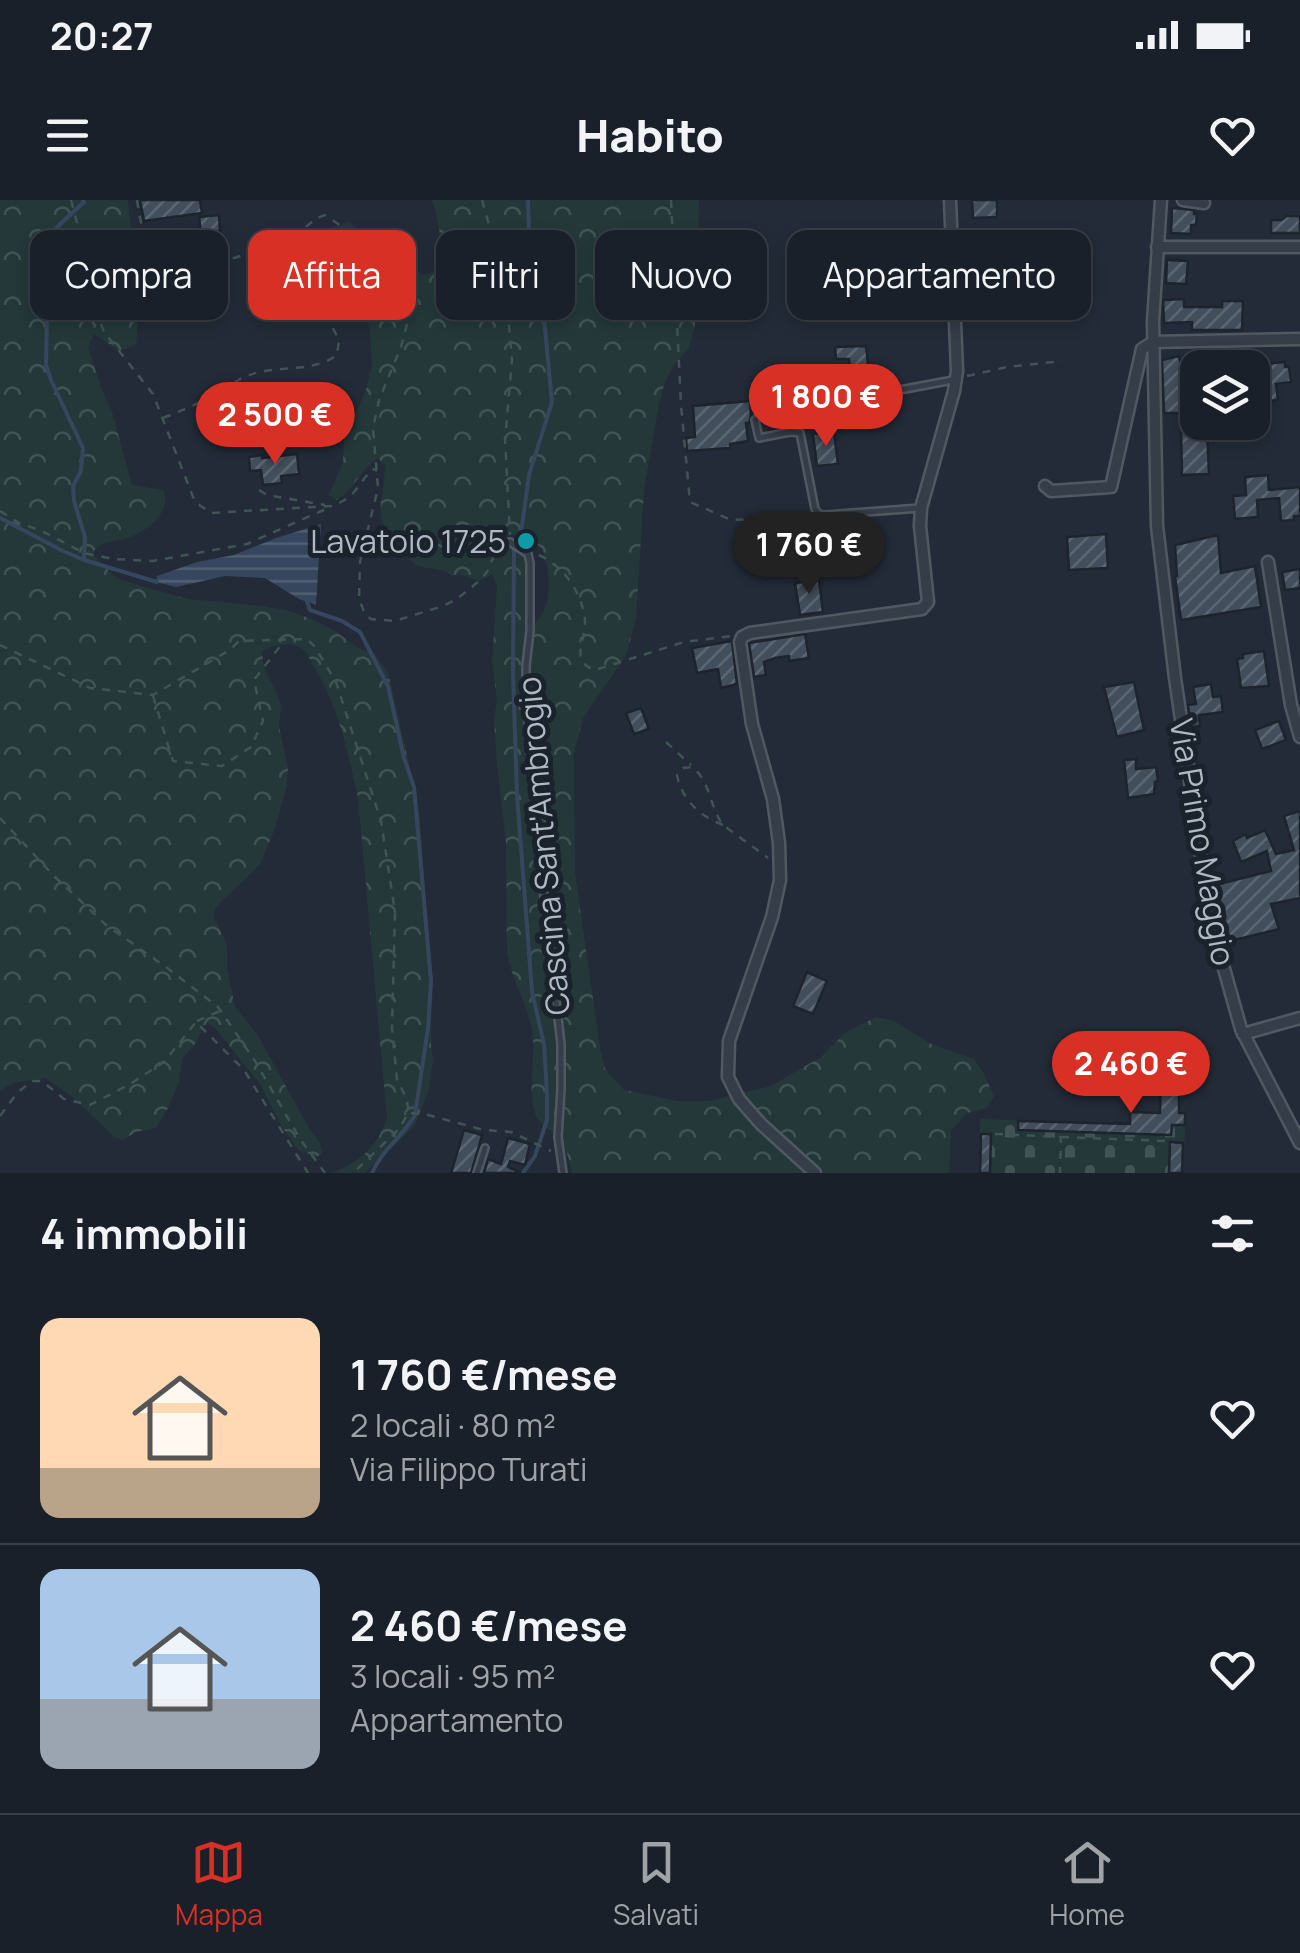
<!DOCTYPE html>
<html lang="it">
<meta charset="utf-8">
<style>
:root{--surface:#1a2029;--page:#272d35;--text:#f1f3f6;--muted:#9fa3a8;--line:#383e46;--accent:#d93025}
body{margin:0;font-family:Manrope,sans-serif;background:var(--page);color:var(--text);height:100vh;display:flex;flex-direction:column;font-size:38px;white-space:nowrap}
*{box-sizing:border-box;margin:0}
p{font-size:32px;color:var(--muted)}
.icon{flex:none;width:55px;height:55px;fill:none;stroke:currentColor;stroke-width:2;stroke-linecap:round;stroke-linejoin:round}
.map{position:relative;height:973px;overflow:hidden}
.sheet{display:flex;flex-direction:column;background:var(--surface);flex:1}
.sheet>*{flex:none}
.banner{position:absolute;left:30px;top:30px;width:1240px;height:90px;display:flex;gap:20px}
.tools{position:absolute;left:1180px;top:150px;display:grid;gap:20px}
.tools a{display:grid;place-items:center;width:90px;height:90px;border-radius:20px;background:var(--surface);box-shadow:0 5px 15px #0003,0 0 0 2px var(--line);font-size:50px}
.price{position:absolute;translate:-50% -85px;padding:0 22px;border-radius:35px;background:var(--accent);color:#fff;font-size:32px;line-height:65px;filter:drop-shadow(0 2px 5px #0008)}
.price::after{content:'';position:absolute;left:50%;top:60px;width:30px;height:22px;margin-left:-15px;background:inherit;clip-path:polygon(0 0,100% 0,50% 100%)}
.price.selected{background:#222;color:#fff}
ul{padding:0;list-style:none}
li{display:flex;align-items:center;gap:30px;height:250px;padding:0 40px}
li+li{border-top:2px solid var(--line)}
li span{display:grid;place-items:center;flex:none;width:280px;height:200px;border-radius:20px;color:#555}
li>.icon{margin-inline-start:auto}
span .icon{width:120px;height:120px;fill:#fffc;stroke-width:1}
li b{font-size:42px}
h2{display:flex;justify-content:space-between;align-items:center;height:120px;padding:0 40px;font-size:42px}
.chip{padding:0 35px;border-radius:20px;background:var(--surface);box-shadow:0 5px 15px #0003,0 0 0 2px var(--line);font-size:35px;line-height:90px}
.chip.selected{background:var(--accent);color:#fff}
.status{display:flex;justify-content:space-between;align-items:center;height:70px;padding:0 50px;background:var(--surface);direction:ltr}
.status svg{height:28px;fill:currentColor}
header{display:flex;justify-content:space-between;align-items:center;height:130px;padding:0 40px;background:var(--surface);font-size:45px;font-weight:800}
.tabs{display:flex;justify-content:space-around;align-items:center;height:140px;border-top:2px solid var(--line);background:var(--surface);font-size:28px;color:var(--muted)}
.tabs a{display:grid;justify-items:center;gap:5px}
.tabs .selected{color:var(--accent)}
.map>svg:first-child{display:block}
</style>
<div class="status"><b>20:27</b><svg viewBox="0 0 49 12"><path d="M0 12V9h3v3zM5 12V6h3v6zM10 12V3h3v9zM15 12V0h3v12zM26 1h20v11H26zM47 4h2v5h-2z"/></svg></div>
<header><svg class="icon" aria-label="menu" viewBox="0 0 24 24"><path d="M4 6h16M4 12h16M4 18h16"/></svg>Habito<svg class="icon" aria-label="heart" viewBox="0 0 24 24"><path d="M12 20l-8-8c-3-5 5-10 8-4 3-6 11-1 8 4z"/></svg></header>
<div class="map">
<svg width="1300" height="973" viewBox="0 0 1300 973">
<defs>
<pattern id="forest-crowns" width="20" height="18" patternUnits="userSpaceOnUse" patternTransform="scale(2.5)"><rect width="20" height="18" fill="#243839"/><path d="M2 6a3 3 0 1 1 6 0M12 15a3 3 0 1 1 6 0" fill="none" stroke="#415354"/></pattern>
<pattern id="cemetery-stones" width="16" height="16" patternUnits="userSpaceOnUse" patternTransform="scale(2.5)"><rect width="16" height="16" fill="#243839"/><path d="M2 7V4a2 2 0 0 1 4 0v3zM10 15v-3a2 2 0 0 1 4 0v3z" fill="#415354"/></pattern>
<pattern id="water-rules" width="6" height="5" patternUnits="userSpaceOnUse" patternTransform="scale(2.5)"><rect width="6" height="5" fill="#36465e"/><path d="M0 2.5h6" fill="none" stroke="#515f73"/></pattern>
<pattern id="building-hatch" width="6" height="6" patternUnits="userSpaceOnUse" patternTransform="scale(2.5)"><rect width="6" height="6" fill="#434e5c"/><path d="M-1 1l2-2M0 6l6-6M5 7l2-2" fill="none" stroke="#5c6572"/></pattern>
</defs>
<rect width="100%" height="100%" fill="#222b37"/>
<!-- forest -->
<g fill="url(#forest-crowns)" fill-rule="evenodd">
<path d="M0,0H128L133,51V92L138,120L136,144L120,151L94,134L88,147L102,190L112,212L132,285L163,290C173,311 147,331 128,338C113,343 102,338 92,354L116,378L151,389L188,399L262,406L290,411L309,418L335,431L358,448L374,453L388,472L419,608L432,785L431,844L433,858L429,889L415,925L395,945L385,951L365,973H332C360,962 378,946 387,918L358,598C348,552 338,505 313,465C309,459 307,450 299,447C288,441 272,446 262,451L264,467L277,494L281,506L279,526L288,569L286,588L275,628L260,664L221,702L215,709L214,717L227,745V768L235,807L257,834L309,928L320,943L322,953L317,957L298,950L282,927L260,884L215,828L207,823L202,829L196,843L182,859L179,882L168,908L156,928L136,932L123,940L114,937L73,897L45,878L13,883L0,891Z"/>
<path d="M432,0H699L697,75L699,95L696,121L689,148L674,165L665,182L659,204L644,289L636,418L626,455L583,518L574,553L575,673L600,848L605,869L624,890L678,901H709L771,886L821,857L845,833L876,817L894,821L931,844L974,859L983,872L994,896L987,908L967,913L951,930L949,973H572C570,961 566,947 558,937C551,929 541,926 536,916C527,893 535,864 533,839C531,808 511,781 507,751L506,643L497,564L494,520L497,498L492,463L497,386L492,374L479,381L459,374L452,376C441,366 427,371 415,364C409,359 403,353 398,347C370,314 384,304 385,266L378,258C361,269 356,287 337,300L329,295L343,262L344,240L366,190L372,165L370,129L356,89L339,61L327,29L349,22L423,75L433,72C443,44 441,28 432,0ZM508,335L529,336C535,342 542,347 544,355C551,375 552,409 535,423C531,412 528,362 525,358C521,352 510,347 504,344Z"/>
</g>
<!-- cemetery -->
<path fill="url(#cemetery-stones)" d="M980,919L1185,926L1183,973H979Z"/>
<!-- water -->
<path fill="url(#water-rules)" d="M321,324L316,405L299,399L265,378L225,376L176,387L156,382L157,376L197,362L234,355L276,338Z"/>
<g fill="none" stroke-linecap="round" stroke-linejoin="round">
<!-- stream -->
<g stroke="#36465e" stroke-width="4">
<path d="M83,0L84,2L40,43L47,113L46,165L51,180L83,248L81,271L73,286L74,301L85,337L84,358"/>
<path d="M0,318L63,351L84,360L157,382"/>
<path d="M521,333L529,275L552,202L544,118L529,33L528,0"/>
<path d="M514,348L513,473L517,595L532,792L544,844L547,894V920L535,956L523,973"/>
<path d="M307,402L310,410L342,421L360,432L388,486L404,558L414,587L431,781L428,828L415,915C403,936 382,950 372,973"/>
</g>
</g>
<!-- building -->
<g fill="url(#building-hatch)" stroke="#1c242e" stroke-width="2.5">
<path d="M140,0H200L202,13L144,21Z"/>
<path d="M972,0H997V17L973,18Z"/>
<path d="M1172,8L1194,10V14H1197L1196,25H1191V34L1171,33Z"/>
<path d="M219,15L220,31L201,34L199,17Z"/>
<path d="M1287,16H1300V33H1271V20H1281Z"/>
<path d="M179,40V43L193,41L196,59L166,61L163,42Z"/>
<path d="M1167,60L1188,61L1186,84L1166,83Z"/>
<path d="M1184,99V107H1222V101H1243L1242,130H1192V122L1164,123L1163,100Z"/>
<path d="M865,109V120H846V110Z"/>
<path d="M866,146L870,181L850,182L849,159H836L835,147Z"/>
<path d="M1179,156L1183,174L1198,173V196L1183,197L1180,213H1164L1162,160Z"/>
<path d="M1265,161V164L1285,162V167H1289L1291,182L1276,184L1278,200L1262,202L1261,194H1254L1252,163Z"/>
<path d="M279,193L290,194L288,212L277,210Z"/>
<path d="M750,201L751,216L749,223H746L748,241L730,244V248L687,251L686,238L695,237L693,206Z"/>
<path d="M294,215L309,216L307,234L293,233Z"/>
<path d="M800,215L803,227L789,226L770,230L768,221Z"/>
<path d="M1207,228L1209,274L1182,275L1181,229Z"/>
<path d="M834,232L838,264L817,266L813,234Z"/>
<path d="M297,254L299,274L281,276L282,283L263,285L261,270L250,271L249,257L262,255V258Z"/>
<path d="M1268,275L1269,290L1300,287V316H1294V320L1281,321L1279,298L1257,300L1258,317L1235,319L1233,296L1246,295L1245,277Z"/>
<path d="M1106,334L1108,368L1069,370L1067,337Z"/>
<path d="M1218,335L1221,373L1255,366L1261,407L1181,420L1175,377L1177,376L1175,345Z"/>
<path d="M1300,369V388L1285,390L1282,372Z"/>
<path d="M819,380L823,412L800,415L795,383Z"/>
<path d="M805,434L809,458L789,461V456L775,458L764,462L766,475L754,477L749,443Z"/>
<path d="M732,441L737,484L721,488L718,469L697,473L692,448Z"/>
<path d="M1264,451L1269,486L1241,488L1237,459L1243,458V454Z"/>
<path d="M1134,482L1144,530L1117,537L1104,487Z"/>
<path d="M1211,484L1213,497L1221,496L1223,512L1199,515L1200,526L1191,527L1188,505L1196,504L1193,487Z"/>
<path d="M641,508L649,529L634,534L626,513Z"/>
<path d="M1279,521L1286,540L1262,549L1255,530Z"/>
<path d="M1136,559V569L1156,567L1158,581L1155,582L1154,594L1128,598L1124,560Z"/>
<path d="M1300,611V698L1271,704L1279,729L1226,742L1221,720L1224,719L1215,685L1271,671L1267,651L1241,662L1233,641L1246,634L1247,638L1265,630L1276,654L1294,650L1284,616Z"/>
<path d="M807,772L827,781L813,814L793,806Z"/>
<path d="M1161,874H1187V884H1179V913H1185V925H1172L1171,935L1018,930V921L1130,924V912L1160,913Z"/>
<path d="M464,930L482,935L479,946L471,973H451Z"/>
<path d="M981,934H991L990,973H980Z"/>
<path d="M508,938L530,944L525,965L510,961L508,967L521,973H484L488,959L501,964Z"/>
<path d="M1170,942L1183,943L1182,973H1169Z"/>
</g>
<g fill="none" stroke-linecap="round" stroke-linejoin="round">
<!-- service casing -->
<g stroke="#505862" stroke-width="10">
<g id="service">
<path d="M920,308L825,315L819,314L815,309L800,233L790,232L759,238L755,220L761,216L953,180"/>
<path d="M510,342L528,354L530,363V431L526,466V505L533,564L544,698L561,844V889L558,937L563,973"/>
<path d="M477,973L485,948"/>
</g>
</g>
<!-- minor casing -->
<g stroke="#505862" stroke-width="15">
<g id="minor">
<path d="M1161,0L1153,121L1157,326L1175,478L1206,691L1221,758L1241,829L1300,943"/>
<path d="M1183,0L1204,3"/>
<path d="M1157,47H1300"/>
<path d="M1045,286L1051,291L1111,287L1142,149L1153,142L1300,139"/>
<path d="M1268,362L1291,505L1300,537"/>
<path d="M1243,834L1300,818"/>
<path d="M815,973L761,924L739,899L728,877L729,841L772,717L780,680L779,643L773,599L752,524L740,442L742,437L750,433L922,409L928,402L920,326L921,308L954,191L957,171L950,0"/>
</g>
</g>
<!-- path -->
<g stroke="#415355" stroke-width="2.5" stroke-dasharray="8 8" stroke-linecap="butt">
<path d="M71,0L80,34L86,82L104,132L153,194L195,302L211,313L331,306C358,297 355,286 373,269L377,271"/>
<path d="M137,0C140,18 145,53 160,64C183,81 269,47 293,35C306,30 311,19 325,15L403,68L414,98L401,147L379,200L373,228L378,288L360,362L359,399L365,414L371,419L395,421L443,406L457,399L479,381L487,372L493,358L501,348"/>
<path d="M482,0L505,81L512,160L505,240L510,335"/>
<path d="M671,0L681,205L690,302L731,320L792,318"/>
<path d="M967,176L1007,167L1062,161"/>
<path d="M163,218C183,210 202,202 221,192C230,187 237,179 247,176C276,164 311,174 337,155L339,140L323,109L306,51L298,34"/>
<path d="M259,290L267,295L325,305"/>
<path d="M0,311L19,323L42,331L84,353L113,359L153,361L247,344L326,309"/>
<path d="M539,355C564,367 582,392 585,420C587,439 568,461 595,470L684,442L731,436"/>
<path d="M0,445L90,488L153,495L230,450L239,441L307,439L315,447L336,482L381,621L395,712L392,828L397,880L406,897L409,912L399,929L353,973"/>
<path d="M153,496L173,561L222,566L251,547L263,521L254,480L284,441"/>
<path d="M666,542L691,565"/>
<path d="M0,618L53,675L106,725L166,767L218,807L255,861L300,939L325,973"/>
<path d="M723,625C701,617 681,599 677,575L683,568L692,567C710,580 710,608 723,625L768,658"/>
<path d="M197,821L220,811"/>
<path d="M411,913L428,915L484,930L511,932L551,951"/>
<path d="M0,916L17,893L32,881H42L64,899L90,905L130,884L164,862L196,822L244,870L308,973"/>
<path d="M995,934L1061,937L1060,973"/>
<path d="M1061,937L1166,941"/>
</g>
<!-- service -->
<use href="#service" stroke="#353d48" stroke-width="5"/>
<!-- minor -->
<use href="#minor" stroke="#353d48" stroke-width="10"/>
</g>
<!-- markers -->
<circle fill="#0f9aa8" stroke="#1a222c" stroke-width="4" cx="526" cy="341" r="10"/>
<g text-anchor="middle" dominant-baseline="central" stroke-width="10" stroke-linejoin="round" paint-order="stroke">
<!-- poi labels -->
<g font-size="32" fill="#b0b8c4" stroke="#1a222c" text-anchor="end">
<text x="506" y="341">Lavatoio 1725</text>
</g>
<!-- street labels -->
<g font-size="32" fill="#b0b8c4" stroke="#1a222c">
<text transform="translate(1203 642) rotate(80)">Via Primo Maggio</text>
<text transform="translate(543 646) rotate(-95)">Cascina Sant'Ambrogio</text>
</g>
</g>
</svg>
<div class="tools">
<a><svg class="icon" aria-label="layers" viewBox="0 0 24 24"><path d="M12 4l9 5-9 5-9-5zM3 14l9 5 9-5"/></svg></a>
</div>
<b class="price" style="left:826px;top:249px">1 800 €</b>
<b class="price" style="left:275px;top:267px">2 500 €</b>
<b class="price selected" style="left:809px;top:397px">1 760 €</b>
<b class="price" style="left:1131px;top:916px">2 460 €</b>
<div class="banner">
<a class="chip">Compra</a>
<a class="chip selected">Affitta</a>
<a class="chip">Filtri</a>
<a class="chip">Nuovo</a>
<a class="chip">Appartamento</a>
</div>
</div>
<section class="sheet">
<h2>4 immobili<svg class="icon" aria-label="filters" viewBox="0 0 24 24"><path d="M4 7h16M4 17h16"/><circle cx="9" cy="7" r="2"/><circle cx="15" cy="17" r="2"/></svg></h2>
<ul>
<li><span style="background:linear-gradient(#ffd9b3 75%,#b9a48a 0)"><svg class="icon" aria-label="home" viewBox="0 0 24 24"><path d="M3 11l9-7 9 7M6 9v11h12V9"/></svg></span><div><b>1 760 €/mese</b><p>2 locali · 80 m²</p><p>Via Filippo Turati</p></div><svg class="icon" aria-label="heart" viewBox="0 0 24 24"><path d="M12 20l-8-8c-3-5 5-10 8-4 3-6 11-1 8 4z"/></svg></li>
<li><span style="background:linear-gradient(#a9c7e8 65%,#9aa5b1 0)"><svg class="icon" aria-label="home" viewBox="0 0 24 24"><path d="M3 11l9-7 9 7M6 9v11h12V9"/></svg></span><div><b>2 460 €/mese</b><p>3 locali · 95 m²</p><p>Appartamento</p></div><svg class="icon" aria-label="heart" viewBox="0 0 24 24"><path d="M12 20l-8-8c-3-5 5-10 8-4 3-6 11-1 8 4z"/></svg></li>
</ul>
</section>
<nav class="tabs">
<a class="selected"><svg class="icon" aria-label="map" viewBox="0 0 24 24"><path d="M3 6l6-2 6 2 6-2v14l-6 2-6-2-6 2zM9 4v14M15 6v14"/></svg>Mappa</a>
<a><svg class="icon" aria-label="saved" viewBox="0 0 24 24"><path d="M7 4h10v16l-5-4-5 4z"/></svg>Salvati</a>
<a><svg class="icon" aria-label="home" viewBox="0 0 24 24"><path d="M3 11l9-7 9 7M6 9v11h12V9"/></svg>Home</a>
</nav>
